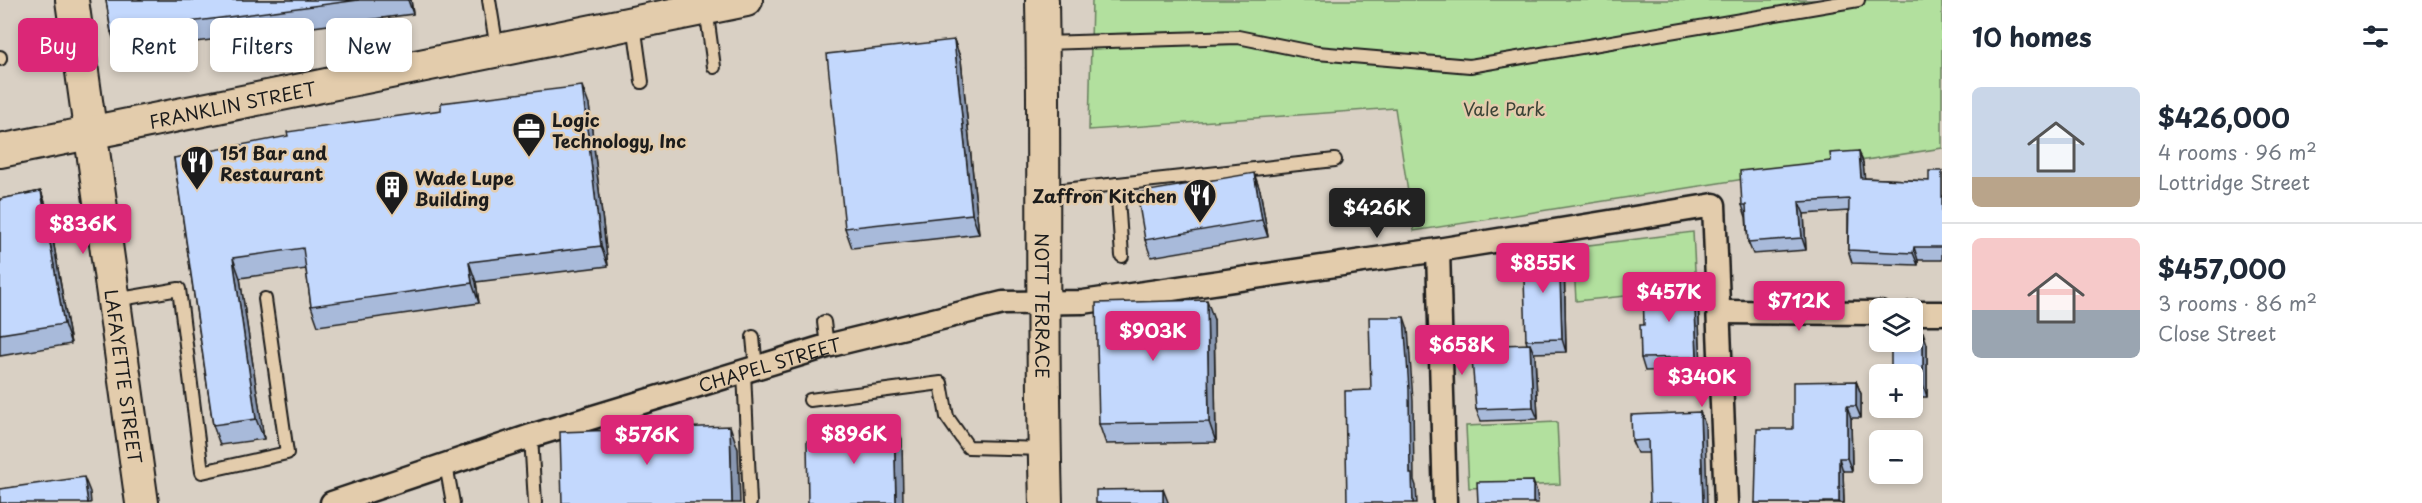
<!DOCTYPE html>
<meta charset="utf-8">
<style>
:root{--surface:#fff;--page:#f6f6f7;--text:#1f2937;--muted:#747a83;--line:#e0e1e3;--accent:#db2777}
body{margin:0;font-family:"Playpen Sans",sans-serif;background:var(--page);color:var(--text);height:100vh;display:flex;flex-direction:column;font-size:22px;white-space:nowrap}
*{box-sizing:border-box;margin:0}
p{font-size:20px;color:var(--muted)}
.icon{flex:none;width:33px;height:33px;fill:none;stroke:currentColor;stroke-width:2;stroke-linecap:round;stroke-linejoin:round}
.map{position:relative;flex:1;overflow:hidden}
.drawer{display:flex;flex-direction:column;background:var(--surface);width:480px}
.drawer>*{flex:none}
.hud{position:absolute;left:18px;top:18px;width:570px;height:54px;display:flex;gap:12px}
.fabs{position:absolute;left:1869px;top:298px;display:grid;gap:12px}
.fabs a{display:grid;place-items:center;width:54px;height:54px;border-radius:9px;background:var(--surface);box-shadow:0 3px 9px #0003;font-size:30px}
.price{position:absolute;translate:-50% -51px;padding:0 14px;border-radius:6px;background:var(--accent);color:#fff;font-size:20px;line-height:39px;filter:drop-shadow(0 2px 3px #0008)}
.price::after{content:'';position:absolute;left:50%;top:36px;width:18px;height:14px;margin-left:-9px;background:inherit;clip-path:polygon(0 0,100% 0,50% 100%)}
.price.current{background:#222;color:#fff}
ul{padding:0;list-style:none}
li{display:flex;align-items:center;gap:18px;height:150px;padding:0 30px}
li+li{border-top:2px solid var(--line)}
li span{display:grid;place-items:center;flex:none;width:168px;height:120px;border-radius:9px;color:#555}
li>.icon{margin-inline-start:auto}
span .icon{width:72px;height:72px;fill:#fffc;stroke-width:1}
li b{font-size:26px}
h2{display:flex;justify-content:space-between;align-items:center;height:72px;padding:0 30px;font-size:26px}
.pill{padding:0 21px;border-radius:9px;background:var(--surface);box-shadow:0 3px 9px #0003;font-size:21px;line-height:54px}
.pill.current{background:var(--accent);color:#fff}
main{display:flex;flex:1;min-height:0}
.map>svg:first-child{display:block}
</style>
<main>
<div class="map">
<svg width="1942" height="503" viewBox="0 0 1942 503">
<rect width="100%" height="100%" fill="#d9d0c4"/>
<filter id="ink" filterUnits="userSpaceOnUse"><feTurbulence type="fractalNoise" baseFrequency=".0167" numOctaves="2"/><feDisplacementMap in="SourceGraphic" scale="12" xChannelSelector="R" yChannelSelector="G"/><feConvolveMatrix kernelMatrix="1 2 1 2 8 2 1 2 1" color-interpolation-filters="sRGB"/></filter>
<g filter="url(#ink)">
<!-- green -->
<g fill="#b2e09e" stroke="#677e5d" stroke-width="1.5">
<path d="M1092,0H1942V148L1414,231L1395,108L1089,130Z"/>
<path d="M1693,232L1696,289L1576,301L1573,247Z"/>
<path d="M1557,422L1560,484L1469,488L1466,426Z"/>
</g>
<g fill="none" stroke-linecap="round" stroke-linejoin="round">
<!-- lane casing -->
<g stroke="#1c1c1c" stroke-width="16">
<g id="lane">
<path d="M489,0L497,49"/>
<path d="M706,8L714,67"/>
<path d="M634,24L642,82"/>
<path d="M1044,43L1238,37L1317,53L1470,66L1858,0"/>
<path d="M0,57V59"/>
<path d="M1117,184L1122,256"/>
<path d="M1045,192L1335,160"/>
<path d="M115,300L179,289L202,472L287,453L265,299"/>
<path d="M824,322L827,346"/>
<path d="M753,337L756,369"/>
<path d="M744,372L750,503"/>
<path d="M810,400L941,383L947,417L968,447L1043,449"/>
<path d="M531,436L535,503"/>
<path d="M446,465L453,503"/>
</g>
</g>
<!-- street casing -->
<g stroke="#1c1c1c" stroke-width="27">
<g id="street">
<path d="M1438,250L1445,503"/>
<path d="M1719,312L1880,313"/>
<path d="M1912,313H1942"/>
<path id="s1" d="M332,503L531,436L827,346L1003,303L1083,302L1438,250L1714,205L1726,503"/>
</g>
</g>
<!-- secondary casing -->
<g stroke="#1c1c1c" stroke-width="36">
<g id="secondary">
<path id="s2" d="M72,0L142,503"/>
<path id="s3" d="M1042,0C1045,168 1041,335 1046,503"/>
<path id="s4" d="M0,151L746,0"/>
</g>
</g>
<!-- lane -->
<use href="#lane" stroke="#e3ccac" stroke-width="12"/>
<!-- street -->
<use href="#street" stroke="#e3ccac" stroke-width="22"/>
<!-- secondary -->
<use href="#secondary" stroke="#e3ccac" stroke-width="32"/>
</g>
<!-- wall -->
<g fill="#a8bada" stroke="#1c1c1c" stroke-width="1.5">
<path d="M106,0H411L413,14L118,52L111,32Z"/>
<path d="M954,40L961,60L979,234L852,248L845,228Z"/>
<path d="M589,105L608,266L476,282L479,303L318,326L311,306L306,269L240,278L264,439L220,445L213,425L174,158Z"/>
<path d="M1859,151L1863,163L1864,178L1929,181L1942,171V260H1918V265L1852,263L1848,250V211L1804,214L1806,250L1753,254L1748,242L1746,217L1742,205L1831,161Z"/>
<path d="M1260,190L1268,237L1151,257L1145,240Z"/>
<path d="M41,191L48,211L71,344L0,356V199Z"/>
<path d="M1559,248L1564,260L1566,352L1534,353L1535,356L1538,419L1481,421L1476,409L1527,344L1526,340Z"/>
<path d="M1698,299L1701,369L1645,371L1641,358L1644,325Z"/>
<path d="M1214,320L1216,442L1106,444L1099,424Z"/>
<path d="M1927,344V397H1912V375Z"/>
<path d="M1856,381L1861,394V418H1851L1852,471H1843L1844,503H1755L1793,429Z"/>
<path d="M1700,412L1705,425L1648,453H1637L1632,441Z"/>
</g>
<!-- shaded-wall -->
<g fill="#8897b1" stroke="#1c1c1c" stroke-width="1.5">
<path d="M408,0H411L413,14Z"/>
<path d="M954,40L961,60L979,234L972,214Z"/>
<path d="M582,86L589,105L608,266L601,246Z"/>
<path d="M1859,151L1863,163L1866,190L1861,178Z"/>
<path d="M1254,173L1260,190L1268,237L1262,220Z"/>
<path d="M41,191L48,211L71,344L64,324Z"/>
<path d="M1799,202L1804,214L1806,250L1802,238Z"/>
<path d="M1914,247L1918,260V265L1913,253Z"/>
<path d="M1559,248L1564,260L1566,352L1562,339Z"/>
<path d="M233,258L240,278L264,439L256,419Z"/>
<path d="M469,262L476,282L479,303L472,283Z"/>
<path d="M1694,287L1698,299L1701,369L1697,357Z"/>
<path d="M1207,300L1214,320L1216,442L1209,422Z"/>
<path d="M1404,317L1408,329L1413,401L1414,480L1416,486L1417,503H1413L1410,474Z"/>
<path d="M1923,332L1927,344V397L1923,384Z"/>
<path d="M1530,344L1535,356L1538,419L1533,407Z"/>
<path d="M1856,381L1861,394V418L1856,406Z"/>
<path d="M1847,406L1851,418L1852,471L1847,458Z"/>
<path d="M1700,412L1705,425L1707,503H1703Z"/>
<path d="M894,419L902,439L903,503H896Z"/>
<path d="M730,426L738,449L740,503H732Z"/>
<path d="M1839,458L1843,471L1844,503H1840L1839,502Z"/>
<path d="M84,477L90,492L91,503H88Z"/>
<path d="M1533,481L1537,493L1538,503H1533Z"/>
<path d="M1163,489L1168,502V503H1163Z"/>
</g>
<!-- building -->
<g fill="#c3d8fd" stroke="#1c1c1c" stroke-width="1.5">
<path d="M106,0H359L111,32Z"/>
<path d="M954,40L972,214L845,228L827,54Z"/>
<path d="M582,86L601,246L469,262L472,283L311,306L303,248L233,258L256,419L213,425L174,158L288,136L287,132L441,110V103Z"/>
<path d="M1859,151L1861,178L1929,181V171H1942V247H1914L1913,253L1848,250L1849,199L1799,202L1802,238L1748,242L1746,205H1742L1740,171L1831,161L1830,153Z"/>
<path d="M1254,173L1262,220L1145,240L1137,193Z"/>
<path d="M41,191L64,324L0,334V199Z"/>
<path d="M1559,248L1562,339L1526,340L1523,249Z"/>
<path d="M1694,287L1697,357L1641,358L1640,325H1644L1643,288Z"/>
<path d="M1207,300L1209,422L1099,424L1096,303Z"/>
<path d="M1369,317H1404L1409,389L1410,474H1412L1413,503H1347L1345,391L1371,390Z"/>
<path d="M1912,332H1923V384H1912V375H1891V342H1912Z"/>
<path d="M1530,344L1533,407L1476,409L1471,346Z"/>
<path d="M1856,381V406H1847V458H1839V502H1824V503H1755L1757,429H1793V382Z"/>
<path d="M1700,412L1703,503H1650L1648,440L1632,441L1631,415Z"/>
<path d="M894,419L896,503H808L807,441H844V420Z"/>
<path d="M730,426L732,503H562L560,432Z"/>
<path d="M84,477L88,503H0V489Z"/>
<path d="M1533,481V503H1478L1477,482Z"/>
<path d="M1163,489V503H1096V490Z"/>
</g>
</g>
<!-- icons -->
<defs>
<g id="office-pin" transform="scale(1.725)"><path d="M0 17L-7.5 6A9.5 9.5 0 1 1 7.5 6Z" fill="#1c1c1c" stroke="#e3ccac"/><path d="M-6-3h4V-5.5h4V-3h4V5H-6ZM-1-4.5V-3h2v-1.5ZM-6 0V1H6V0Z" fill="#fff"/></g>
<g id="restaurant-pin" transform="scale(1.725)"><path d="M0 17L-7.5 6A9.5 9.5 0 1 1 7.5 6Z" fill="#1c1c1c" stroke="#e3ccac"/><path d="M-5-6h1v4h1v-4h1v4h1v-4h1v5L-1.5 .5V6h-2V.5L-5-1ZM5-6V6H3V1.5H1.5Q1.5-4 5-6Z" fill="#fff"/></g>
<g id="building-pin" transform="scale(1.725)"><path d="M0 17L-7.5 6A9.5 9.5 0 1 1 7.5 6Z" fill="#1c1c1c" stroke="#e3ccac"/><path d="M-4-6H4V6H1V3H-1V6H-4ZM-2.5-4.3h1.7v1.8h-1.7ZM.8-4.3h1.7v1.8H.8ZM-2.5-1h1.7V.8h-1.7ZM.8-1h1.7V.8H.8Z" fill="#fff"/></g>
</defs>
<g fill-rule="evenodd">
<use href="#office-pin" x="529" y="129"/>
<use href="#restaurant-pin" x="197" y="162"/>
<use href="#building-pin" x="392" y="187"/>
<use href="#restaurant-pin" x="1200" y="195"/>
</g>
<g text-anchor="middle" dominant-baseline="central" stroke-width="5" stroke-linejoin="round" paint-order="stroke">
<!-- street labels -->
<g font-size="18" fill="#1c1c1c" stroke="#e3ccac">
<text stroke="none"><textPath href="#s4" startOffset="237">FRANKLIN STREET</textPath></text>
<text stroke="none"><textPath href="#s3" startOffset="306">NOTT TERRACE</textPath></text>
<text stroke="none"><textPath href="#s1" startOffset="459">CHAPEL STREET</textPath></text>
<text stroke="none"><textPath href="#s2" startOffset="380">LAFAYETTE STREET</textPath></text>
</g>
<!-- park labels -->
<g font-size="18" fill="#3a4336" stroke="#e3ccac">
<text x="1504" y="108">Vale Park</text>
</g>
<!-- poi labels -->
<g font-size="18" font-weight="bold" fill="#1c1c1c" stroke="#e3ccac" text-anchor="start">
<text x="552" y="119">Logic<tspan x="552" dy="21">Technology, Inc</tspan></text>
<text x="220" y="152">151 Bar and<tspan x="220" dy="21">Restaurant</tspan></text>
<text x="415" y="177">Wade Lupe<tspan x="415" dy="21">Building</tspan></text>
<text x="1177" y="195" text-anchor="end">Zaffron Kitchen</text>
</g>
</g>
</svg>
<div class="fabs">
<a><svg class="icon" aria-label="layers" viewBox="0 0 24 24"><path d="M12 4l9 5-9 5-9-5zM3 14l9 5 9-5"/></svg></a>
<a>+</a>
<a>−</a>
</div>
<b class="price current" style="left:1377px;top:239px">$426K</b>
<b class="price" style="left:83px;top:255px">$836K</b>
<b class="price" style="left:1543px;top:294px">$855K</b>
<b class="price" style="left:1669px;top:323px">$457K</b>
<b class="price" style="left:1799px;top:332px">$712K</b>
<b class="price" style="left:1153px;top:362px">$903K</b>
<b class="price" style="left:1462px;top:376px">$658K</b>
<b class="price" style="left:1702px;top:408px">$340K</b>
<b class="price" style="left:854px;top:465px">$896K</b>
<b class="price" style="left:647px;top:466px">$576K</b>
<div class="hud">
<a class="pill current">Buy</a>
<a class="pill">Rent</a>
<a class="pill">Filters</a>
<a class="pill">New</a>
</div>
</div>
<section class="drawer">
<h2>10 homes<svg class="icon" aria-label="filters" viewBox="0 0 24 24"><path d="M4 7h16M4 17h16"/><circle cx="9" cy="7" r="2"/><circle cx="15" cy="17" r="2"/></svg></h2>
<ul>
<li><span style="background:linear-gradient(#c9d6e8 75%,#b9a48a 0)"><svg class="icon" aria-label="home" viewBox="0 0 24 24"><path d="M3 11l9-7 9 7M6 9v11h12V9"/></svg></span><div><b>$426,000</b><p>4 rooms · 96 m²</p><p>Lottridge Street</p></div></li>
<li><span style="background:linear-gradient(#f6c9c9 60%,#9aa5b1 0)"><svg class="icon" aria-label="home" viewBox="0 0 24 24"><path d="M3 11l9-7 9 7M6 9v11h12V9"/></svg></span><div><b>$457,000</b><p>3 rooms · 86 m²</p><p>Close Street</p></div></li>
</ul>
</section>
</main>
